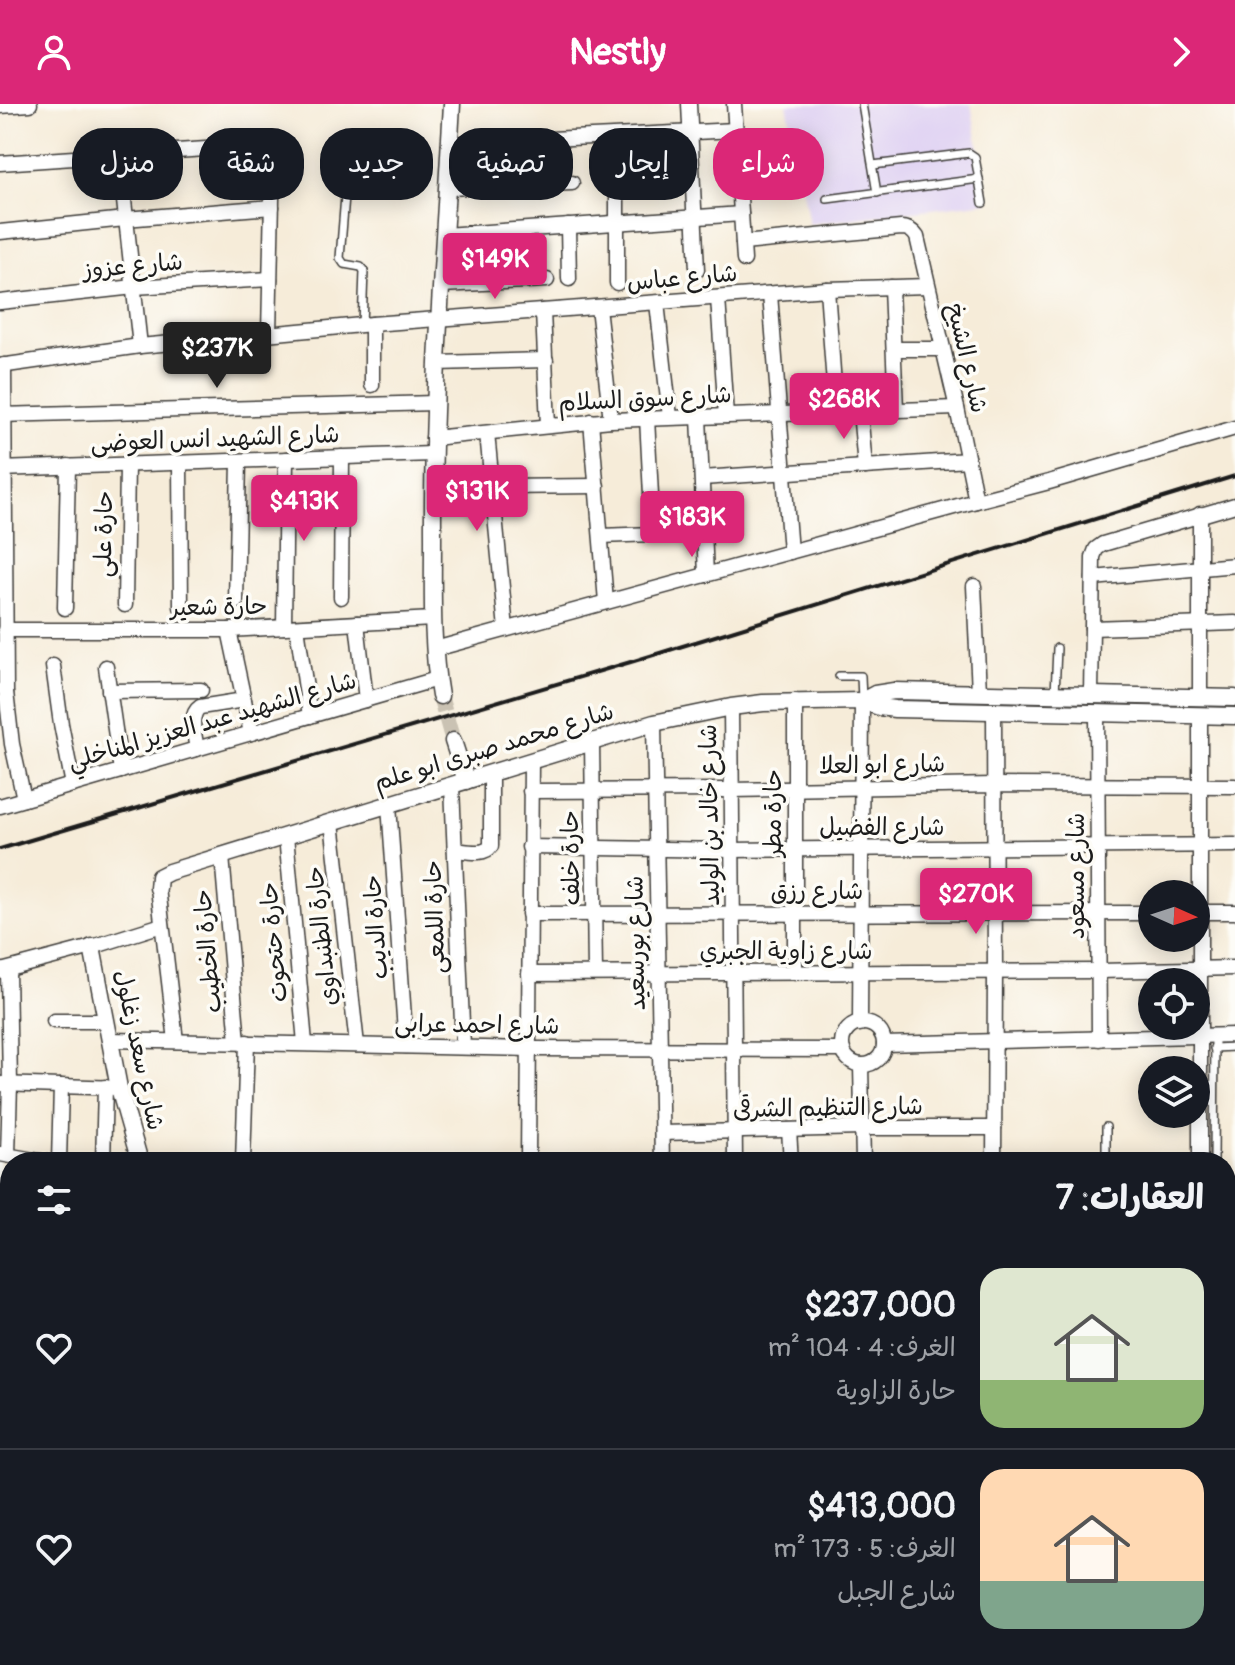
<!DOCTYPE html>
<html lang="ar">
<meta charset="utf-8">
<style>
:root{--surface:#171b24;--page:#242831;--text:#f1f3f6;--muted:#9ea1a6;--line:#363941;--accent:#db2777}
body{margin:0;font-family:Pangolin,"Playpen Sans Arabic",sans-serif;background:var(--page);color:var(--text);direction:rtl;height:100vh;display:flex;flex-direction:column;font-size:30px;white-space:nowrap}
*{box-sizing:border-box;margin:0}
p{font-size:26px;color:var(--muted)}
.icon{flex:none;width:44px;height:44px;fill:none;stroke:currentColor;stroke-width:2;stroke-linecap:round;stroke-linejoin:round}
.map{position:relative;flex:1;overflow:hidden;direction:ltr}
.drawer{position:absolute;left:0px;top:1048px;width:1236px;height:514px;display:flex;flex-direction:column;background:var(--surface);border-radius:32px 32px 0 0;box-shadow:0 4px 20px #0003;direction:rtl}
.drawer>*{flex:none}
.top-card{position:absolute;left:24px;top:24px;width:800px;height:72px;direction:rtl;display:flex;gap:16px}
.needle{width:52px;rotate:93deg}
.fabs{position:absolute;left:1138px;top:776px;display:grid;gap:16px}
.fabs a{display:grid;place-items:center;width:72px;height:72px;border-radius:50%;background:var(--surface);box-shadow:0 4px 20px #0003;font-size:40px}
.price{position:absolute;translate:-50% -68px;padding:0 18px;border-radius:8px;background:var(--accent);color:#fff;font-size:26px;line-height:52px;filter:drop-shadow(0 2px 4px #0008)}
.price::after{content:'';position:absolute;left:50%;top:48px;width:24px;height:18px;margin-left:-12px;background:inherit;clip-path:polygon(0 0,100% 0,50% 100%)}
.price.selected{background:#222;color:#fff}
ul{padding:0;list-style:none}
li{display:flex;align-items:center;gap:24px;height:200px;padding:0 32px}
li+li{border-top:2px solid var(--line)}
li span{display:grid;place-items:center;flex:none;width:224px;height:160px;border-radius:24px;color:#555}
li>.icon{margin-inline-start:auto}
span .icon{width:96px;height:96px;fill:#fffc;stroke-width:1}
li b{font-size:34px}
h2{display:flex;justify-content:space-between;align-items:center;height:96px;padding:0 32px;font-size:34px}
.tag{padding:0 28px;border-radius:32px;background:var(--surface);box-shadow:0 4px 20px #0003;font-size:28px;line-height:72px}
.tag.selected{background:var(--accent);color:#fff}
header{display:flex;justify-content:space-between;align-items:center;height:104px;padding:0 32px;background:var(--accent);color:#fff;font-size:36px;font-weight:700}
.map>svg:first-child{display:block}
</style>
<header><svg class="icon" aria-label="forward" viewBox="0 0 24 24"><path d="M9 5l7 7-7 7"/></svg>Nestly<svg class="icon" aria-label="person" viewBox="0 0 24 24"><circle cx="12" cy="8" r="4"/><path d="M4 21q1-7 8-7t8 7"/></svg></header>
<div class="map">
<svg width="1235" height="1561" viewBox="0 0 1235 1561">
<rect width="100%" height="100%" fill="#fdfcf7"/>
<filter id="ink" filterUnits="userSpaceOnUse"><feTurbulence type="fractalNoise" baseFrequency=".0125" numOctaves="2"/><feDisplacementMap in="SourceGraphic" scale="16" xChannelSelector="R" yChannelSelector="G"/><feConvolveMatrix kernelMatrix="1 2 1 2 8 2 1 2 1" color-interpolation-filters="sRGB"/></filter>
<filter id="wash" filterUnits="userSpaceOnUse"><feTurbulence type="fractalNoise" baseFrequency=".006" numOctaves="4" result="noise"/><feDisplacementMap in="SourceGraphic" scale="32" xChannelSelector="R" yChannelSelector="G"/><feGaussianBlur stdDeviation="1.8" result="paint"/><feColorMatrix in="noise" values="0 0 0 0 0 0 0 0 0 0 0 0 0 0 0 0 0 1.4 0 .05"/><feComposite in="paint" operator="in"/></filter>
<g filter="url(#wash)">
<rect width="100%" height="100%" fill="#f6ecd9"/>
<!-- built -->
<path fill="#e1d4f3" d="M787,0H971L988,98L809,120Z"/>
</g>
<g filter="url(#ink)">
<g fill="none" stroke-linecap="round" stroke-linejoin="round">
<!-- tertiary-tunnel -->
<path stroke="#cac2b3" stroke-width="16" stroke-dasharray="16 8" stroke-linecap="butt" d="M440,592L453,637"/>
<!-- service casing -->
<g stroke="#3d3b38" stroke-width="10">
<g id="service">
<path d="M862,0L877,89"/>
<path d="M873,61L969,49L975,53L983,99"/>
<path d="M345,92L340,154L344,160L361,163L364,167L362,221"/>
<path d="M827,95L979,75"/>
<path d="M839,572H861L862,596"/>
<path d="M1055,590L1057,544"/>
<path d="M1214,944L1235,943"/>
<path d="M1106,1023V1058"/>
<path d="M1214,1058L1215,931"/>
<path d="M1231,1127H1235"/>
</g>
</g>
<!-- minor casing -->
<g stroke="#3d3b38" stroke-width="17">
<g id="minor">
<path d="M689,0L697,166"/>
<path d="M734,0L744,156"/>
<path d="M0,2L30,0"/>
<path d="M449,40L736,26"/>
<path d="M119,51L140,242"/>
<path d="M0,59L265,41L270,44L273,51L269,229"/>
<path d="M447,84L572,79"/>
<path d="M568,122L569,175"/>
<path d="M0,128L125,115L272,103"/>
<path d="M444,131L741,110"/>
<path d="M617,179V91"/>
<path d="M441,181L547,176"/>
<path d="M891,183L896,306"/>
<path d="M827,185L836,308"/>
<path d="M770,190L790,448"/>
<path d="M718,194L726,312"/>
<path d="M0,198L134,183L270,175"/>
<path d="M657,199L670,313"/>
<path d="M598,203L611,316"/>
<path d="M543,207L548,322"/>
<path d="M372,220V281"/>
<path d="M894,245H943"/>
<path d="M437,259L546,256"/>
<path d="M4,261L6,588L12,640L24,695"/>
<path d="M0,262L140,242L372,220L827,185L928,182"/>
<path d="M860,307L865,363"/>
<path d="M0,311L435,299"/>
<path d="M699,313L706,471"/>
<path d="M647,314L653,430"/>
<path d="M591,317L606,498"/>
<path d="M487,329L506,525"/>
<path d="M433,334L611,316L957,304"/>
<path d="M180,359L181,503"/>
<path d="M0,365L432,350"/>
<path d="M702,374L968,356"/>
<path d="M492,383L597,382"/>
<path d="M976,397L1049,378L1235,324"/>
<path d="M601,432L705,428"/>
<path d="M1093,474L1235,461"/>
<path d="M974,482L979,588"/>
<path d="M341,493L342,353"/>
<path d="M236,498L239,357"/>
<path d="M125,501L127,360"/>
<path d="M65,504L68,362"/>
<path d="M357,519L366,596"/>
<path d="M284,523L286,355"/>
<path d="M297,523L310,612"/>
<path d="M1092,524L1235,519"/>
<path d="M5,526H229L433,515"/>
<path d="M229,526L251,629"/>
<path d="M435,545L976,397L957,304L917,133C913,127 909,124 901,124L743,139"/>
<path d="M53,562L61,620L73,681"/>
<path d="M106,563L121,667"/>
<path d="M109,587L201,586"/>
<path d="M1091,591L1093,453L1096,445L1103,440L1235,401"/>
<path d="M1200,593V410"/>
<path d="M731,603L735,1058"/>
<path d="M994,607L995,868L994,1058"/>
<path d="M1097,610L1099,935"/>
<path d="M654,619L662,1058"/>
<path d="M592,638L595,869"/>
<path d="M197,645C195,632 188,611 200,603L244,596"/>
<path d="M452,682L463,943"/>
<path d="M530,687L732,686L994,681L1235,682"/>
<path d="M389,701L406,942"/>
<path d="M0,702L437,575"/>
<path d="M332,718L357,941"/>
<path d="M286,732L305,939"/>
<path d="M529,743L732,746L1235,741"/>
<path d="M455,746C467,747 484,752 491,742V669"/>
<path d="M222,752L238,938"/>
<path d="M158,784L176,937"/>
<path d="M1196,808H1235"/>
<path d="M529,810L1152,809"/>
<path d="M8,866L10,980L8,1051"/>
<path d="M1,867L92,843L162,821"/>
<path d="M795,869V597"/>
<path d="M529,870L1099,867L1235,864"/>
<path d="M54,917H106"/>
<circle cx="863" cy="940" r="21"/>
<path d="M860,920L862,597"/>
<path d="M110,936L529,945L843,946"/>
<path d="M884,940L1235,931"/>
<path d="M861,961L863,1058"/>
<path d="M0,980L119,984"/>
<path d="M789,1026L791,1058"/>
<path d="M662,1029L862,1024H994"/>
<path d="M0,1050L46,1058"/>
<path d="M59,1058L61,982"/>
<path d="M103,1058L105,983"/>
<path d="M243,1058L247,938"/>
<path d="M528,1058L531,657"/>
<path d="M1200,1058V612"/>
<path d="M0,1115L10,1119"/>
<path d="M1228,1142L1232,1422"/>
<path d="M0,1165L10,1169"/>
<path d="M0,1284L10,1258"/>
<path d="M0,1333L10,1334"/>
<path d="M0,1393L7,1394"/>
<path d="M0,1529L10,1531"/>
<path d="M1226,1536H1235"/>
<path d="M36,1552L44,1553"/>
<path d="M146,1552L161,1555L166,1552"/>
<path d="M668,1552V1561"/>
<path d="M871,1552V1561"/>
<path d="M994,1552V1561"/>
<path d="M1210,1552V1561"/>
<path d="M84,1556L93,1552"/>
<path d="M310,1561V1552"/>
<path d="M389,1561V1552"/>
<path d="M479,1561V1552"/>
<path d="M964,1561V1552"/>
<path d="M1105,1561V1552"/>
</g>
</g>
<!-- tertiary casing -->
<g stroke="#3d3b38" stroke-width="19">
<g id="tertiary">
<path d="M440,592C431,540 433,486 433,434C432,289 444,144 452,0"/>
<path d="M862,597L875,590L894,587L1235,594"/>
<path d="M453,637L466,677"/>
<path d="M158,784L159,773L169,768L654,619L731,603L763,599L862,597L879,603L895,605L1235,612"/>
<path d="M92,843L119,984L140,1058"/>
<path d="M0,1447H10"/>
<path d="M235,1552V1561"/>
</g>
</g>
<!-- service -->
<use href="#service" stroke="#fff" stroke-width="7"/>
<!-- minor -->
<use href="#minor" stroke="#fff" stroke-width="14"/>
<!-- tertiary -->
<use href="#tertiary" stroke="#fff" stroke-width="16"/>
<!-- rail -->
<path stroke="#1c1c1c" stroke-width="4" d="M0,745L634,557L1235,372"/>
</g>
</g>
<g text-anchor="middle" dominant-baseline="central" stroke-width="7" stroke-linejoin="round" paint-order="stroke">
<!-- street labels -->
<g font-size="24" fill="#1c1c1c" stroke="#fdfcf7">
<text transform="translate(133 162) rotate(-5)">شارع عزوز</text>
<text transform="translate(682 174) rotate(-5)">شارع عباس</text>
<text transform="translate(967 254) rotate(77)">شارع الشيخ</text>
<text transform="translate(645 295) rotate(-3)">شارع سوق السلام</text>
<text transform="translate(215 335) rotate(-2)">شارع الشهيد انس العوضى</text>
<text transform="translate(104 430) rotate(-89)">حارة على</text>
<text transform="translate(219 503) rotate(-1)">حارة شعير</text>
<text transform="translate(212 617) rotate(-16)">شارع الشهيد عبد العزيز المناخلي</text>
<text transform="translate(494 643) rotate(-17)">شارع محمد صبرى ابو علم</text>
<text transform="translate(882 661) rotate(-1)">شارع ابو العلا</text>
<text transform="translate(773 709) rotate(-90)">حارة مطر</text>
<text transform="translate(710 711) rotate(-91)">شارع خالد بن الوليد</text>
<text x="882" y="723">شارع الفضيل</text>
<text transform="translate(571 754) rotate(-91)">حارة خلف</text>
<text transform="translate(1076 772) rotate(-90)">شارع مسعود</text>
<text x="817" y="787">شارع رزق</text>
<text transform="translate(435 813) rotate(-92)">حارة اللمعى</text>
<text transform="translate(376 823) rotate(-94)">حارة الديب</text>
<text transform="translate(322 832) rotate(-96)">حارة الطنبداوي</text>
<text transform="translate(274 838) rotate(-95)">حارة حتحوت</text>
<text transform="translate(636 839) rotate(-91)">شارع بورسعيد</text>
<text transform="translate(208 847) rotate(-95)">حارة الخطيب</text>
<text x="786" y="847">شارع زاوية الجبري</text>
<text transform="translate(477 921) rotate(1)">شارع احمد عرابى</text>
<text transform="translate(139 946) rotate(78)">شارع سعد زغلول</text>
<text transform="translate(828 1004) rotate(-1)">شارع التنظيم الشرقى</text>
</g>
</g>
</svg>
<div class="fabs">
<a><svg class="needle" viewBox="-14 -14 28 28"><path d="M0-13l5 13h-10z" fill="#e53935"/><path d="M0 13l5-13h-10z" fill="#9ea1a6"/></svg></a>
<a><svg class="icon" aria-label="locate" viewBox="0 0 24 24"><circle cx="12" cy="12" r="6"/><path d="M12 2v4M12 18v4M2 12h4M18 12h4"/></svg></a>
<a><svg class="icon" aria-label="layers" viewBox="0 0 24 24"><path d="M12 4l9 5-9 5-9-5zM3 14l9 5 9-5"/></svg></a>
</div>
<b class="price" style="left:495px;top:197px">$149K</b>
<b class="price selected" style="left:217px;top:286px">$237K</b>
<b class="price" style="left:844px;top:337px">$268K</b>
<b class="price" style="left:477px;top:429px">$131K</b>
<b class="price" style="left:304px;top:439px">$413K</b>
<b class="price" style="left:692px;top:455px">$183K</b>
<b class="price" style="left:976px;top:832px">$270K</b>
<div class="top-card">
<a class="tag selected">شراء</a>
<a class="tag">إيجار</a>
<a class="tag">تصفية</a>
<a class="tag">جديد</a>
<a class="tag">شقة</a>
<a class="tag">منزل</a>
</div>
<section class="drawer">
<h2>العقارات: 7<svg class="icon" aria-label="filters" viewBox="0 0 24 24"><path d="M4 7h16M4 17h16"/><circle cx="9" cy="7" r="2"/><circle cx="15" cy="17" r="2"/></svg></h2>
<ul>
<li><span style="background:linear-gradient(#dfe7d0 70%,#8fb573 0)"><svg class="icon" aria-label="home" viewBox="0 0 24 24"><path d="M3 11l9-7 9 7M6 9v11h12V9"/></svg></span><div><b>$237,000</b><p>الغرف: 4 · 104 m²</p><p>حارة الزاوية</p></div><svg class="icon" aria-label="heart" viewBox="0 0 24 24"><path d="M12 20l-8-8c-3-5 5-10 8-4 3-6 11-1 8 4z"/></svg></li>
<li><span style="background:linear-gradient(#ffd9b3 70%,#7fa58c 0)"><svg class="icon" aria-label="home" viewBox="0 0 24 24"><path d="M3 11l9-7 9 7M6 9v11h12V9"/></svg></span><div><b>$413,000</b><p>الغرف: 5 · 173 m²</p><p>شارع الجبل</p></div><svg class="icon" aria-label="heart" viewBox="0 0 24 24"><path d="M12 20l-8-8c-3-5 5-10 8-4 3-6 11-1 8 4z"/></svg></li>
</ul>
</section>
</div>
